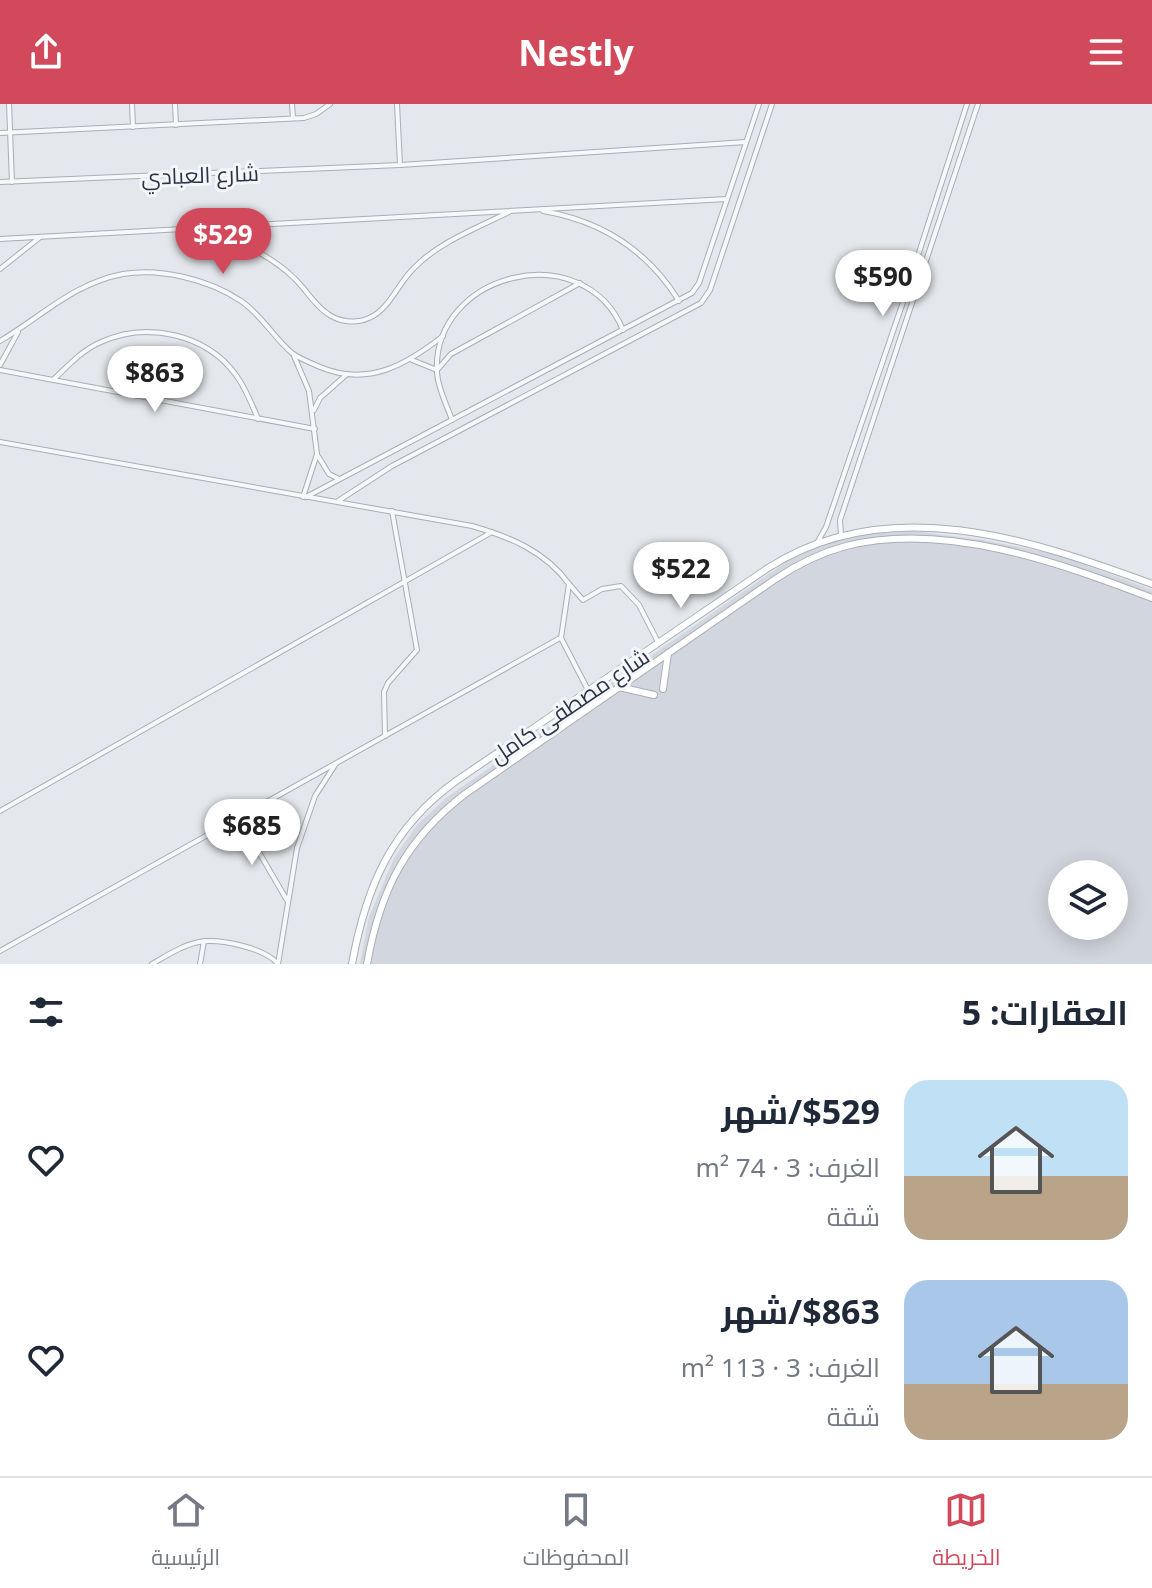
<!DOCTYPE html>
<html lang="ar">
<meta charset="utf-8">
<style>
:root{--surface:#fff;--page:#f2f2f3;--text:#1f2937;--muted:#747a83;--line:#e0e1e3;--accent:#d1495b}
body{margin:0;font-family:"Noto Sans",Cairo,sans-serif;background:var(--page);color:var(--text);direction:rtl;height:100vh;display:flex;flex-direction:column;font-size:30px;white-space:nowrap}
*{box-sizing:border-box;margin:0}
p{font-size:26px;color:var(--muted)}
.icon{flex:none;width:44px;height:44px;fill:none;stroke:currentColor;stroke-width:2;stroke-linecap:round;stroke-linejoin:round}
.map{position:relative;height:860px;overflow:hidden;direction:ltr}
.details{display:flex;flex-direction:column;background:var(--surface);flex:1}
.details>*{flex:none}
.tools{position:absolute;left:1048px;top:756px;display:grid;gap:16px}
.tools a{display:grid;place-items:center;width:80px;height:80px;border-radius:50%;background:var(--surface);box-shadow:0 4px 20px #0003;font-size:40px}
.price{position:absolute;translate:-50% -68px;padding:0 18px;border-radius:28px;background:#fff;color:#222;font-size:26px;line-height:52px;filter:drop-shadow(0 2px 4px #0008)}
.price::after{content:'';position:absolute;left:50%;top:48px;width:24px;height:18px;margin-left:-12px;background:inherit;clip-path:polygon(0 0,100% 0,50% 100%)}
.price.active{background:var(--accent);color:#fff}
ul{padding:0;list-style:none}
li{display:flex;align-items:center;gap:24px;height:200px;padding:0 24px}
li span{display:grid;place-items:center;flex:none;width:224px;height:160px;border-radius:24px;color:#555}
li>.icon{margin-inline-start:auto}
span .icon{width:96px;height:96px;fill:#fffc;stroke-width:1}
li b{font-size:34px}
h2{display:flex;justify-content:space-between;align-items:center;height:96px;padding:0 24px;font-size:34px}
header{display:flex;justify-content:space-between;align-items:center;height:104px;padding:0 24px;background:var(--accent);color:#fff;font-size:36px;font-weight:700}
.dock{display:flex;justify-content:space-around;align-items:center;height:112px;border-top:2px solid var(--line);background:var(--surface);font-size:22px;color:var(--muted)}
.dock a{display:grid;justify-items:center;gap:4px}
.dock .active{color:var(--accent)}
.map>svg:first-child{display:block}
</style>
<header><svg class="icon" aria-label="menu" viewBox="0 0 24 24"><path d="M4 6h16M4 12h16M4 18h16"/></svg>Nestly<svg class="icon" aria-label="share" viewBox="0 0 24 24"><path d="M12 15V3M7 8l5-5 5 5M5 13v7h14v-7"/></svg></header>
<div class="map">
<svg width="1152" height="860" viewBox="0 0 1152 860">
<rect width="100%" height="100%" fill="#e4e7ec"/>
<!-- built -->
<path fill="#d2d6de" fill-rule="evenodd" d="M913,427L983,436L1059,451L1152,486V860H360L369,813L394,754L417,721L446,694L789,456L826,439L870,429ZM1062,770H1114V822H1062Z"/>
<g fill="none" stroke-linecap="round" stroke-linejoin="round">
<!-- street casing -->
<g stroke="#a9aeb7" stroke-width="6">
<g id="street">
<path d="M9,0L12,78"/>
<path d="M132,0L133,23"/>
<path d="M175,0L176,21"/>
<path d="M292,0L293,14"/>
<path d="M397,0L400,61"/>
<path d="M0,29L304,14L316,10L330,0"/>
<path d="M0,78L400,61L746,38"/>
<path d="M543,107C602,117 648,147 679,197"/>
<path d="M209,124C238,138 271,151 294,174C306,185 314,201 328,210C339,218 356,220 369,214C390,205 398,179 414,164C439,138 477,124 509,108"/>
<path d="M0,135L727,95"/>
<path d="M0,165L39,134"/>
<path d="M0,237C41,213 74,179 123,170C161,164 208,175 241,197C262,211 273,233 292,249C300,255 311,259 320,263C368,283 406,261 443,232"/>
<path d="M294,252L309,287L317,350L303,393"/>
<path d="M412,256L437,266L451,250L580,179"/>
<path d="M0,261L18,228"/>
<path d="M0,266L315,325"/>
<path d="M53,276C68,262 82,246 101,238C147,217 206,230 236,271C246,285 252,300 258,315"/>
<path d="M314,306L320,294L347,270"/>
<path d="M452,316C447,301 438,285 437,269C431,168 584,131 623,226"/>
<path d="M0,338L472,422C510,433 545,447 569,480L561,534L588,586"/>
<path d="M318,352L329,370L339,375"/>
<path d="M306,393L692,189L699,179L759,0"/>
<path d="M338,397L392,362L701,199L710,186L772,0"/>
<path d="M841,431L840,416L978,0"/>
<path d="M817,439L826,423L902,201L967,0"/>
<path d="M569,480L583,496L602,485L621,482L639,501L658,538"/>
<path d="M385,632L384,588L388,579L417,546L392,407"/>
<path d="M0,707L492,428"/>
<path d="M239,714L288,798"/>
<path d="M0,847L560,534"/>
<path d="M152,860C166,852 183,841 199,838C219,834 265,844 278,860"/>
<path d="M200,860L204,837"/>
<path d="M278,860L297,744L315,692L335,661"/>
</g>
</g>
<!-- secondary casing -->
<g stroke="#a9aeb7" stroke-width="8">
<g id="secondary">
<path d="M619,583L654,591"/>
<path d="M663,585L668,549"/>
<path d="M352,860C366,783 391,724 456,677L768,464C888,387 1029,435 1152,480"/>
<path d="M367,860C380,787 405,736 465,690L774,476C796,461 820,449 846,442C945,417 1060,459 1152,494"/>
</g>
</g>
<!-- street -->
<use href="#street" stroke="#f7f8fa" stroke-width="4"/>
<!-- secondary -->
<use href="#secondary" stroke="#fff" stroke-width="6"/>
</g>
<g text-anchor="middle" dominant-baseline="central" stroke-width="6" stroke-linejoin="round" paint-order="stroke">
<!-- street labels -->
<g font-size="22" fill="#2b3445" stroke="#f4f6f9">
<text transform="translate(200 70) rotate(-2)">شارع العبادي</text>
<text transform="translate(569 601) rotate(-34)">شارع مصطفى كامل</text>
</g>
</g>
</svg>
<div class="tools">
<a><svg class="icon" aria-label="layers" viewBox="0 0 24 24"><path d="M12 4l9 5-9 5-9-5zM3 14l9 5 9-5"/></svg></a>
</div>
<b class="price active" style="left:223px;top:172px">$529</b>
<b class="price" style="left:883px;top:214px">$590</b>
<b class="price" style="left:155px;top:310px">$863</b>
<b class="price" style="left:681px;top:506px">$522</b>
<b class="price" style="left:252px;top:763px">$685</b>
</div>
<section class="details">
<h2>العقارات: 5<svg class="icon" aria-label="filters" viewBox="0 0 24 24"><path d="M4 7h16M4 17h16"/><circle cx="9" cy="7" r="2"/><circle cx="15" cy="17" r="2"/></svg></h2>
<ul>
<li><span style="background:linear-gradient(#bfe0f5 60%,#b9a48a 0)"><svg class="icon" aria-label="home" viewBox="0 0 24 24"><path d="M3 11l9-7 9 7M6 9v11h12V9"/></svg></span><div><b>$529/شهر</b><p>الغرف: 3 · 74 m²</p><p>شقة</p></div><svg class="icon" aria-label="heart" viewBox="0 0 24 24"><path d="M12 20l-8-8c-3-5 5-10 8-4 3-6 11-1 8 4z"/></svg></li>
<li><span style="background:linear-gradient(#a9c7e8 65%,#b9a48a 0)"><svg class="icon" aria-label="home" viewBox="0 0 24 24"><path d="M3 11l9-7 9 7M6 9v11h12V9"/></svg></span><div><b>$863/شهر</b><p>الغرف: 3 · 113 m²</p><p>شقة</p></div><svg class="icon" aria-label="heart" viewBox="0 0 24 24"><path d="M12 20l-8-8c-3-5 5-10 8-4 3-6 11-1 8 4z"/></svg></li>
</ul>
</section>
<nav class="dock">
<a class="active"><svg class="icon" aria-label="map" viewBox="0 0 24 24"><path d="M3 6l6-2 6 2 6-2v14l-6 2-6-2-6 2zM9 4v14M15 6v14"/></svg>الخريطة</a>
<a><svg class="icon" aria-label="saved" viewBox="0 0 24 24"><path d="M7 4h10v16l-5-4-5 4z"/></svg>المحفوظات</a>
<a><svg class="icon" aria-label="home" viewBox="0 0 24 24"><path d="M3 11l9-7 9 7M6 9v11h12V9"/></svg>الرئيسية</a>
</nav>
